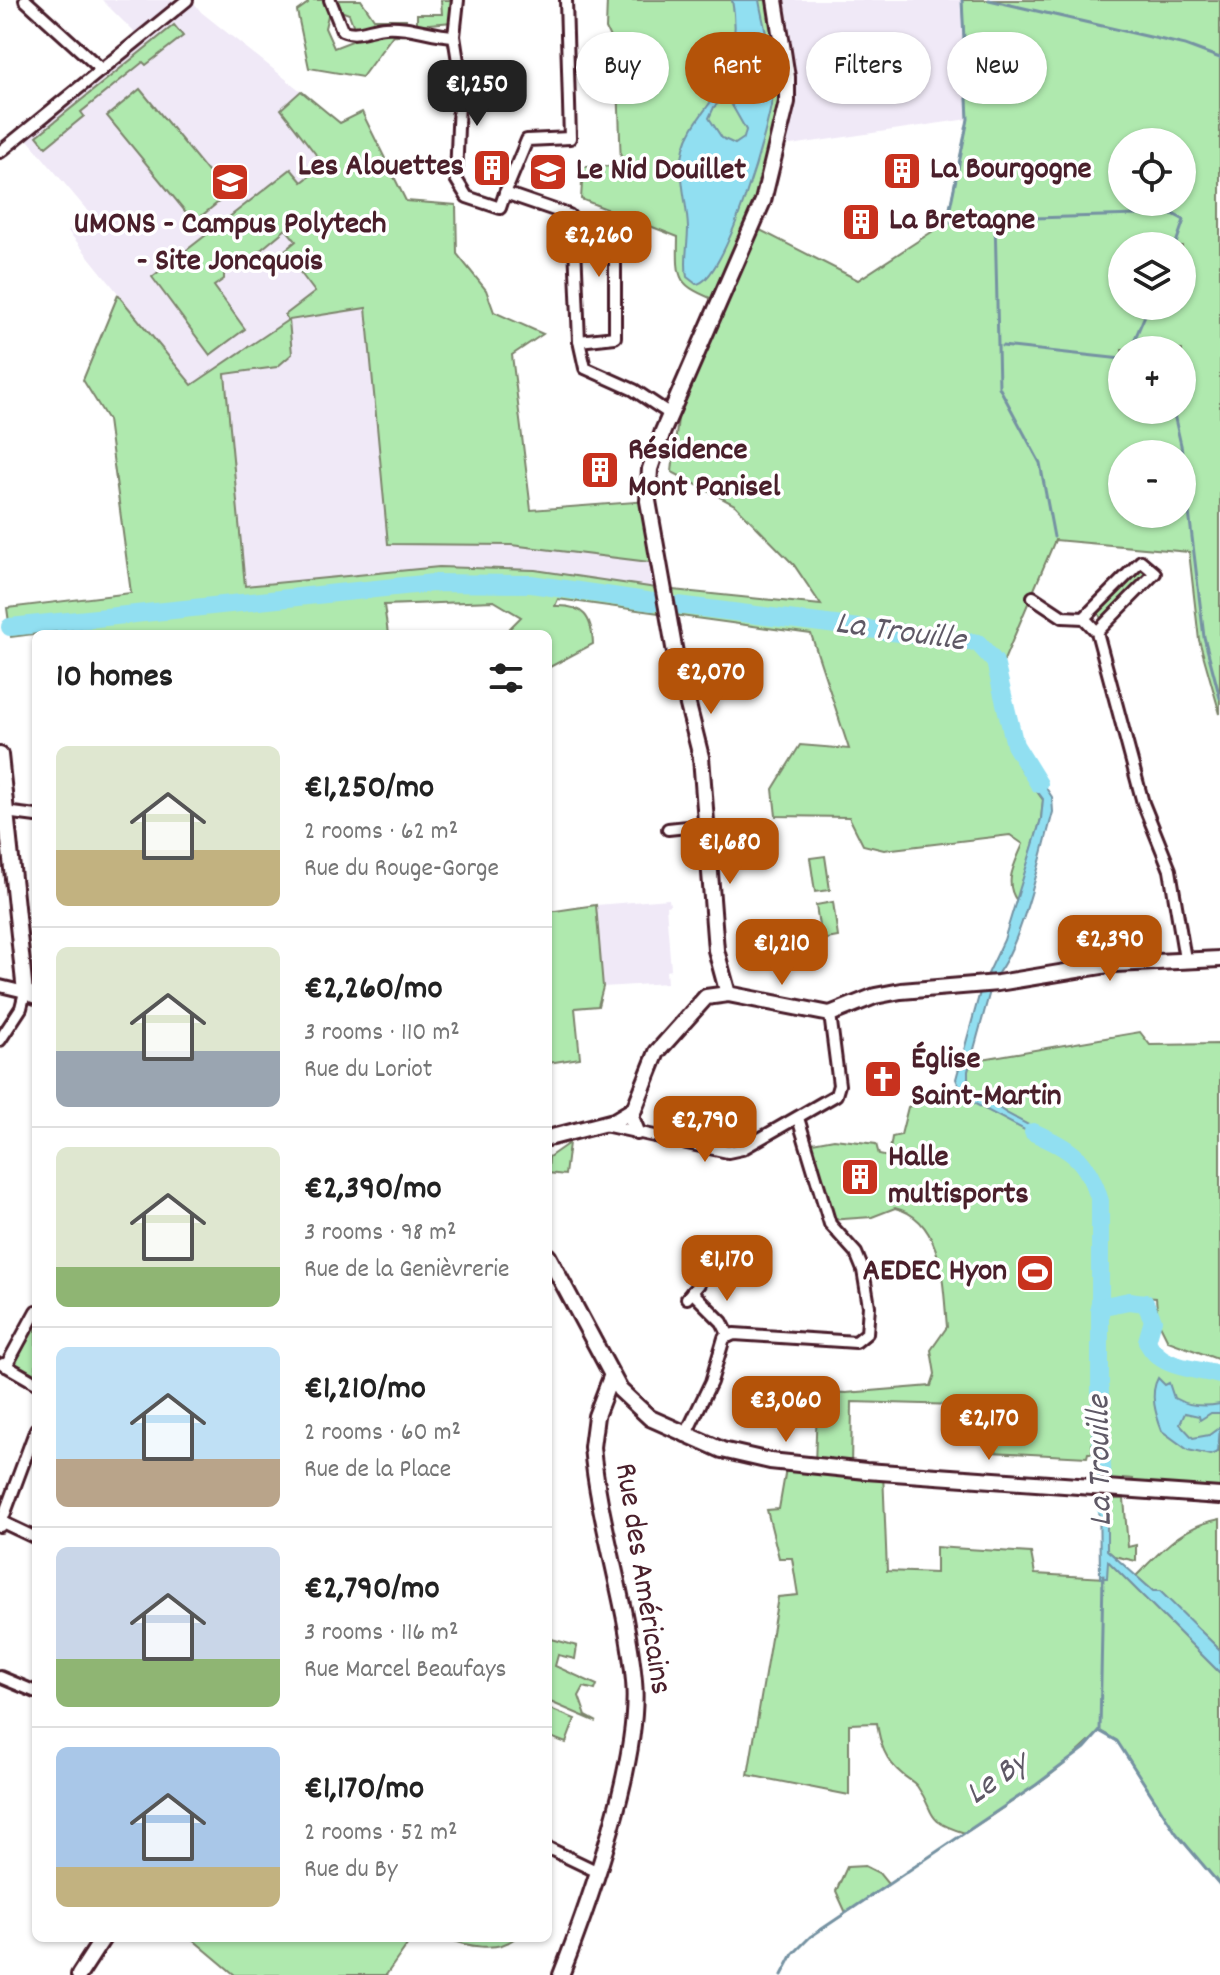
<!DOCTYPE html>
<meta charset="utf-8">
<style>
:root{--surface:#fff;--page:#f2f2f2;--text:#222;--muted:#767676;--line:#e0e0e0;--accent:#b45309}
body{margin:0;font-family:Dekko,sans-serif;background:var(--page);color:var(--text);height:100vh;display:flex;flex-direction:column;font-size:30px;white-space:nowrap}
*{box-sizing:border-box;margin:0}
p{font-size:26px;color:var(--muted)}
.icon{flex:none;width:44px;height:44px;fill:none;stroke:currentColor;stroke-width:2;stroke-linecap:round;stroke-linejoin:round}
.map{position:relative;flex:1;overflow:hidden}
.details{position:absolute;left:32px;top:630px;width:520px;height:1312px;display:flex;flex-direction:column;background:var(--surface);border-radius:12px;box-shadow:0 2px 6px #0004}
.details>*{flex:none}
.banner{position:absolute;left:576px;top:32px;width:524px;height:72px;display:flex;gap:16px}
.controls{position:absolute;left:1108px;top:128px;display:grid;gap:16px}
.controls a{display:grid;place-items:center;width:88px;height:88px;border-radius:50%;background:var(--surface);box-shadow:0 2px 6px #0004;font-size:40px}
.price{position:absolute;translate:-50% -68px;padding:0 18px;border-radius:16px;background:var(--accent);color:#fff;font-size:26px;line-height:52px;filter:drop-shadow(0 2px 4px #0008)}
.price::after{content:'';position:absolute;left:50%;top:48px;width:24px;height:18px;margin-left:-12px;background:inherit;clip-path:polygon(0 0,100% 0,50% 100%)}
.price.selected{background:#222;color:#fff}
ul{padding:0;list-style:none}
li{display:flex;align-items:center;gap:24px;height:200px;padding:0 24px}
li+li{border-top:2px solid var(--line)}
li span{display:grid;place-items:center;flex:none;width:224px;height:160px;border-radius:12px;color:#555}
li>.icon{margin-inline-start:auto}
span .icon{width:96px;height:96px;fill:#fffc;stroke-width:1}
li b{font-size:34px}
h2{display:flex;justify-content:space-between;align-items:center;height:96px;padding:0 24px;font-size:34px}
.chip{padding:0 28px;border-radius:36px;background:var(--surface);box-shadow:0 2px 6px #0004;font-size:28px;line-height:72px}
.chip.selected{background:var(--accent);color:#fff}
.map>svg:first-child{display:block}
</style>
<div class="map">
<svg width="1220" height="1975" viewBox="0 0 1220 1975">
<rect width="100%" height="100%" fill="#fff"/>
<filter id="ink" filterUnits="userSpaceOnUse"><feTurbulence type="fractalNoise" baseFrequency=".0125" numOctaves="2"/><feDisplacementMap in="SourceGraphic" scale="16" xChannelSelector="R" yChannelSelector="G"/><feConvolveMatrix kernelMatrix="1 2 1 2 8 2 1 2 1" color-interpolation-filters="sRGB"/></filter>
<g filter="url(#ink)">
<!-- built -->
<g fill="#f0e9f7">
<path d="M102,0H192L201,12L340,122L362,112L406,201L388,543L511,545L658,563L663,589L535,570L439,567L245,587L225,374L277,367L289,321L192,385L68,231L91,215L23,134L140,38Z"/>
<path d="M776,0H962L968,119L791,145L778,142Z"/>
<path d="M669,899L670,905L666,906L671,970L666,971L667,983L603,987L596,905Z"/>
</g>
<!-- green -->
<g fill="#afe9ae" stroke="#7c846c" stroke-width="2" fill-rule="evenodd">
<path d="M307,0H325L329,11L325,28L334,48L383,29H415V36L393,35L362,77L309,68L297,11L308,3Z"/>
<path d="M334,0H361L374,19H406V25L355,30L349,14L338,10Z"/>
<path d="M441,0H454L453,22L417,25V14H442Z"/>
<path d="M607,0H775L787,77L754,227L858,280L947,222L968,119L962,0H1220V714L1199,640L1189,552L1055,540L999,672L1015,745H1010L1020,768L1043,800L1041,819L1017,901C1003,882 1015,864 1023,844L1010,835L884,850L863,845L849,817L776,816L773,789L800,745L849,749L811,634L558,599L555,606C584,605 592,617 593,644L548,668V634H504L521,617L494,601L384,605L388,634H81L80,628L11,637L7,608L131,593L108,420L83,380L118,295L192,385L288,320L285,315L315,292L284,251L296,241L286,229L239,268L230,267L224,271V279L214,286L245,329L210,355L152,277L291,169L302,182L324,165L281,109L301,91L340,123L362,112L406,201L456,205L457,254L486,290L494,312L543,334L512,355L531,510L648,501L658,563L511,545L388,544L366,308L289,320L292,354L277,367L225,374L245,586L439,567L535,570L663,589L821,605L794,565L735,505L672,472L678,418L670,414L719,302C677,284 677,283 678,237L581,199L583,167L621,166L617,53L606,29ZM1122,142H1182V202H1122ZM1122,246H1182V306H1122ZM1122,350H1182V410H1122ZM1122,454H1182V514H1122Z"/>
<path d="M174,25L183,36L146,65L143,62L81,112L84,116L46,147L37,136Z"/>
<path d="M140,89L227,195L194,222L107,116Z"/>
<path d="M1141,569L1147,574L1105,618L1100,617L1098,610Z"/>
<path d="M825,856L830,890L815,892L810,858Z"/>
<path d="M833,902L838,937L821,940L816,905Z"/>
<path d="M596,905L603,987L598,1006L575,1008L580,1058L548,1063V912Z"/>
<path d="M1140,1032L1150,1045L1220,1044V1360L1168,1341L1158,1321L1156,1298L1129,1296L1104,1301L1094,1283L1092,1453H1088L1087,1457L991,1452L994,1406L852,1402L851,1470L883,1472L887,1571L936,1573V1547L1031,1553L1035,1574L1106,1578L1107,1560L1220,1673V1885L1176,1833L1117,1741L1100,1731C1062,1772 1011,1802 965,1833C921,1819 938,1815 917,1786C913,1781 906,1778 902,1774C885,1760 880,1744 877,1723L849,1724V1795L748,1775L778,1597L798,1595L792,1558H779L767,1510L779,1509L787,1463L815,1466L817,1404L761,1397V1388L846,1393L931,1386L935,1374L931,1350L947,1327C943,1286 944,1220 895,1208L872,1217L829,1220L812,1143L834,1139L876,1144L879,1155L889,1157L892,1137L901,1135L908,1107L954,1087L961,1085L965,1093L1006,1113L970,1090L967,1076L970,1061Z"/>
<path d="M569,1143L565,1175L548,1173L549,1157Z"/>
<path d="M1141,1305L1147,1309L1150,1319L1143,1340L1154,1362L1220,1379V1490L1132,1486L1133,1479L1123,1478L1122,1486L1106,1481V1309Z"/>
<path d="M36,1311V1383L6,1366Z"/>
<path d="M1107,1499H1124L1128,1547L1136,1545V1561L1114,1556L1107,1550Z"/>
<path d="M1220,1519V1650L1160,1592L1153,1591L1136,1576C1162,1550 1182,1526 1220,1519Z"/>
<path d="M548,1638L577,1646L575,1659L558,1655L555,1666L597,1685L595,1690L584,1687L579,1696L586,1716L597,1722L548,1701Z"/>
<path d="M548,1708L575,1719L566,1743L548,1736Z"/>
<path d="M865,1866L879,1873L888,1884L846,1913L836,1891L847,1867Z"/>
<path d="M191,1938H412L386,1975H235Z"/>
<path d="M446,1938H515C497,1953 466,1946 446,1938Z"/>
</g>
<!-- water -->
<g fill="#91dff1" stroke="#7592a2" stroke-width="2" fill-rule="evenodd">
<path d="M732,0H759C764,29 775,61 773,91C772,120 724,285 696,284L687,277C684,260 688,244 688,228C687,200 677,175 684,148C689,129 701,116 712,100C732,70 739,35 732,0ZM724,98L729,100L746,130L744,138L735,144L722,138L709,118L714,107Z"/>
<path d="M1030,764L1052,797L1053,812C1041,855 1022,946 994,978H986L1004,940L1041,819L1043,799L1020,768Z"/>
<path d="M990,991L968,1071V1086L1006,1113L1055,1139L1051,1144L964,1098L956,1079L980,992Z"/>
<path d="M1158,1378L1165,1385L1169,1383L1174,1398C1188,1406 1204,1407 1220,1404V1413H1211L1200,1420L1199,1416L1185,1413L1180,1424L1193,1438L1209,1435L1220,1427L1218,1452L1210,1455L1188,1450L1162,1431C1156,1415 1149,1394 1158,1378Z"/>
<path d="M1099,1488L1107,1489V1550L1153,1591H1160L1220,1650V1673L1108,1561L1107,1578H1100Z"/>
</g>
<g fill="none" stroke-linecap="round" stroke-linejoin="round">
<!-- stream -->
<g stroke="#7592a2" stroke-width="3">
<path d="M962,0L968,119L947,223L995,219L999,387L1040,463L1054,537"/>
<path d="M989,0L1185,45L1220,58"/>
<path d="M995,219L1173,214L1184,220L1175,246"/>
<path d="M1002,346L1122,359"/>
<path d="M1130,350L1149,306"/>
<path d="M1173,410L1181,445L1204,637L1220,698"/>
<path d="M1101,1732L1117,1741L1176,1833L1220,1885"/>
<path d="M782,1975L793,1954L810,1937L1036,1785L1085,1748L1100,1731L1103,1575"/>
</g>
<!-- river -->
<g stroke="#91dff1" stroke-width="18">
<path d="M678,605L978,643L995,662L1015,745L1039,784"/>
<path d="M10,627L433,583L531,584L653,602"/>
<path d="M1033,1132C1072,1150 1087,1158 1100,1201V1428L1104,1505"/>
<path d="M1099,1307L1129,1301L1145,1303L1153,1320L1147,1341C1159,1369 1194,1368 1220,1375"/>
</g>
<!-- street casing -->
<g stroke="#4a1f2b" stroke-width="16">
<g id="street">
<path d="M25,0L102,70"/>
<path d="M330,0L342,30C357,37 369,28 385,27C410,25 430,35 454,36"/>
<path d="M458,0L454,36L460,74L456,179L467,197L500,208L505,193"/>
<path d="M566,0L570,138L527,140L505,193L569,215L574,221L579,341L585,368L634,390L670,414"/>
<path d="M0,152L187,0"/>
<path d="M574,221L615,244V337L579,341"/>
<path d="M1033,597L1063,617L1084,618L1097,632L1143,803L1170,870L1185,959"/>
<path d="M1084,618L1141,561L1155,573L1097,632"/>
<path d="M5,812L36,816"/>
<path d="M668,829L706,825"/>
<path d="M0,986L25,992L21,1008L0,1040"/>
<path d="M604,1125L728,1152L742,1149L836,1095L839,1085L830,1014"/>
<path d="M692,1292L722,1322L729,1336"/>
<path d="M687,1298L699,1284"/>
<path d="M3,1364L36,1383"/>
<path d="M6,1366L36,1311"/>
<path d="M685,1436L711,1382L724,1338L734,1334L856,1342L867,1333L869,1306L863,1270L856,1253L830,1224L798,1118"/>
<path d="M2,1522L36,1538"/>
<path d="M0,1526L36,1429"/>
<path d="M0,1677L36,1692"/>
<path d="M548,1848L596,1871"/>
</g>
</g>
<!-- secondary casing -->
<g stroke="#4a1f2b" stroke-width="20">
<g id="secondary">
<path d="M0,755L25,992L36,996"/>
<path d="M728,994L716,950L701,757L675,653L648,501L650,469L663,431L763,201L787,102V77L775,0"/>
<path d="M637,1132L631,1117L657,1052L706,997L728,994L830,1014L875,996L901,991L998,983L1114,964L1220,959"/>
<path d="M548,1138L614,1121L634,1109"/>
<path d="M548,1256L620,1390L650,1418L722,1450L770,1461L866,1471L1220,1496"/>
<path d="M79,1975L103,1938"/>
<path d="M561,1975C590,1901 641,1758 634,1681C627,1602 599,1525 592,1447L596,1416L611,1377"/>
</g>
</g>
<!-- street -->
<use href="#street" stroke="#fff" stroke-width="10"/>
<!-- secondary -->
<use href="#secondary" stroke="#fff" stroke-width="14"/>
</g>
</g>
<!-- icons -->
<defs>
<g id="building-square" transform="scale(2)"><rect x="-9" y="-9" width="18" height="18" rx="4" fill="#c8321e" stroke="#fff"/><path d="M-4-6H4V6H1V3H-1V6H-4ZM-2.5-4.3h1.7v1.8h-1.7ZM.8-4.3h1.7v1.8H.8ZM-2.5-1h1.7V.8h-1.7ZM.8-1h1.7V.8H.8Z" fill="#fff"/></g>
<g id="school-square" transform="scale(2)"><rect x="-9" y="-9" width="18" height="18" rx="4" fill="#c8321e" stroke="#fff"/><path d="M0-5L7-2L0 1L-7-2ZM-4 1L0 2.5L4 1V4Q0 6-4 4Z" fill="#fff"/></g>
<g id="university-square" transform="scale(2)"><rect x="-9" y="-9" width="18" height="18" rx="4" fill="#c8321e" stroke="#fff"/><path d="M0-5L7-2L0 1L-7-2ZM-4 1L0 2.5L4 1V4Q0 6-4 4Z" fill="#fff"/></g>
<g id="church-square" transform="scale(2)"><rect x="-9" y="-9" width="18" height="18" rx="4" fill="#c8321e" stroke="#fff"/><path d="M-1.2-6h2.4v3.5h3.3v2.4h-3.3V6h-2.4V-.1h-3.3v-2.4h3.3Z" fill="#fff"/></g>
<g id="stadium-square" transform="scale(2)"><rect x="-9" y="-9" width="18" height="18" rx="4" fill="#c8321e" stroke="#fff"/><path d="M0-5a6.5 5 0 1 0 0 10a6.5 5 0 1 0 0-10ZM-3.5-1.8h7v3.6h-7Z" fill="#fff"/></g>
</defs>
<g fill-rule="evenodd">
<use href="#building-square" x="492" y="168"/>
<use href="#building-square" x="902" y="171"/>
<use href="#school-square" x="548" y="172"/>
<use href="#university-square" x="230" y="182"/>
<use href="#building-square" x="861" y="222"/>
<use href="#building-square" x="600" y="470"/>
<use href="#church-square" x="883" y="1079"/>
<use href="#building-square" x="860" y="1177"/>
<use href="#stadium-square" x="1035" y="1273"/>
</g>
<g text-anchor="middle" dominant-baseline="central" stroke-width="7" stroke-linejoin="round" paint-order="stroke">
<!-- poi labels -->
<g font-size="32" font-weight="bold" fill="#4a1f2b" stroke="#fff" text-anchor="start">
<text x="464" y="168" text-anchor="end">Les Alouettes</text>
<text x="930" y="171">La Bourgogne</text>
<text x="576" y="172">Le Nid Douillet</text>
<text x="889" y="222">La Bretagne</text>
<text x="230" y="226" text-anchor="middle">UMONS - Campus Polytech<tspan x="230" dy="37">- Site Joncquois</tspan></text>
<text x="628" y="452">Résidence<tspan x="628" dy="37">Mont Panisel</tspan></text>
<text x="911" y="1061">Église<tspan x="911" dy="37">Saint-Martin</tspan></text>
<text x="888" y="1159">Halle<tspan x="888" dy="37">multisports</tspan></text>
<text x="1007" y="1273" text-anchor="end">AEDEC Hyon</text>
</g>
<!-- street labels -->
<g font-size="32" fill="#4a1f2b" stroke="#fff">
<text transform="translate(641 1579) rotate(81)">Rue des Américains</text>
</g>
<!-- water labels -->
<g font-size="34" font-style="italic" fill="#5f5966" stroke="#fff">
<text transform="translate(900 634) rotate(8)">La Trouille</text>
<text transform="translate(1102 1461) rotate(-91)">La Trouille</text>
<text transform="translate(998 1780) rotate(-35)">Le By</text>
</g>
</g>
</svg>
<div class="controls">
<a><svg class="icon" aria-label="locate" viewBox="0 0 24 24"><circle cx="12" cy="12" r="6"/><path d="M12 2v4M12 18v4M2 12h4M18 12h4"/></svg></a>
<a><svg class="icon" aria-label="layers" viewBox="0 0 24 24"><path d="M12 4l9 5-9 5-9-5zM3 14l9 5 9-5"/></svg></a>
<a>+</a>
<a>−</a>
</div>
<b class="price selected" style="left:477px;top:128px">€1,250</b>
<b class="price" style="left:599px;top:279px">€2,260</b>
<b class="price" style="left:711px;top:716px">€2,070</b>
<b class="price" style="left:730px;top:886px">€1,680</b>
<b class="price" style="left:1110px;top:983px">€2,390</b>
<b class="price" style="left:782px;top:987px">€1,210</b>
<b class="price" style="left:705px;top:1164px">€2,790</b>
<b class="price" style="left:727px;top:1303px">€1,170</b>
<b class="price" style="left:786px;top:1444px">€3,060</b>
<b class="price" style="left:989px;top:1462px">€2,170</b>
<div class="banner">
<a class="chip">Buy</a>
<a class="chip selected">Rent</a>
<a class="chip">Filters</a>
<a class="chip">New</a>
</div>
<section class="details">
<h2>10 homes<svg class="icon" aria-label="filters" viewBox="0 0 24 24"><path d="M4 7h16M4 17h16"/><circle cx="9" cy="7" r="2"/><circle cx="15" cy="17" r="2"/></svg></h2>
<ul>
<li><span style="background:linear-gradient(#dfe7d0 65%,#c2b280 0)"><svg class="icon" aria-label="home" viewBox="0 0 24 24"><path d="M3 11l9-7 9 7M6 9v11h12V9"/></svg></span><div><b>€1,250/mo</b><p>2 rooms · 62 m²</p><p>Rue du Rouge-Gorge</p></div></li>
<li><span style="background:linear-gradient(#dfe7d0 65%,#9aa5b1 0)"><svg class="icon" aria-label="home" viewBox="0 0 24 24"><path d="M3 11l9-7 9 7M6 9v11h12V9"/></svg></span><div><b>€2,260/mo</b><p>3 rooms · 110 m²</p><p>Rue du Loriot</p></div></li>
<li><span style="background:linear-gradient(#dfe7d0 75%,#8fb573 0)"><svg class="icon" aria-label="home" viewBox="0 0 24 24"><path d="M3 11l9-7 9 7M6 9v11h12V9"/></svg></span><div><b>€2,390/mo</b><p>3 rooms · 98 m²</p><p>Rue de la Genièvrerie</p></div></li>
<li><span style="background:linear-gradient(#bfe0f5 70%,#b9a48a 0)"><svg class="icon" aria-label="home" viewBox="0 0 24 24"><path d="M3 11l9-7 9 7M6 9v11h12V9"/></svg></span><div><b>€1,210/mo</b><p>2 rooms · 60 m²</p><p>Rue de la Place</p></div></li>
<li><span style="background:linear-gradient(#c9d6e8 70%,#8fb573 0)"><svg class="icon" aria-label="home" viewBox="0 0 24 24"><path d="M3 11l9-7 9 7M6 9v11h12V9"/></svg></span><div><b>€2,790/mo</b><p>3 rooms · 116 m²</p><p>Rue Marcel Beaufays</p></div></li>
<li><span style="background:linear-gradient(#a9c7e8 75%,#c2b280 0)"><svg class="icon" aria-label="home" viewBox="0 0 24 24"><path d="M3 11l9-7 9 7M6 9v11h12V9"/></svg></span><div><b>€1,170/mo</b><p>2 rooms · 52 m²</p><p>Rue du By</p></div></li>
</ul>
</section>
</div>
